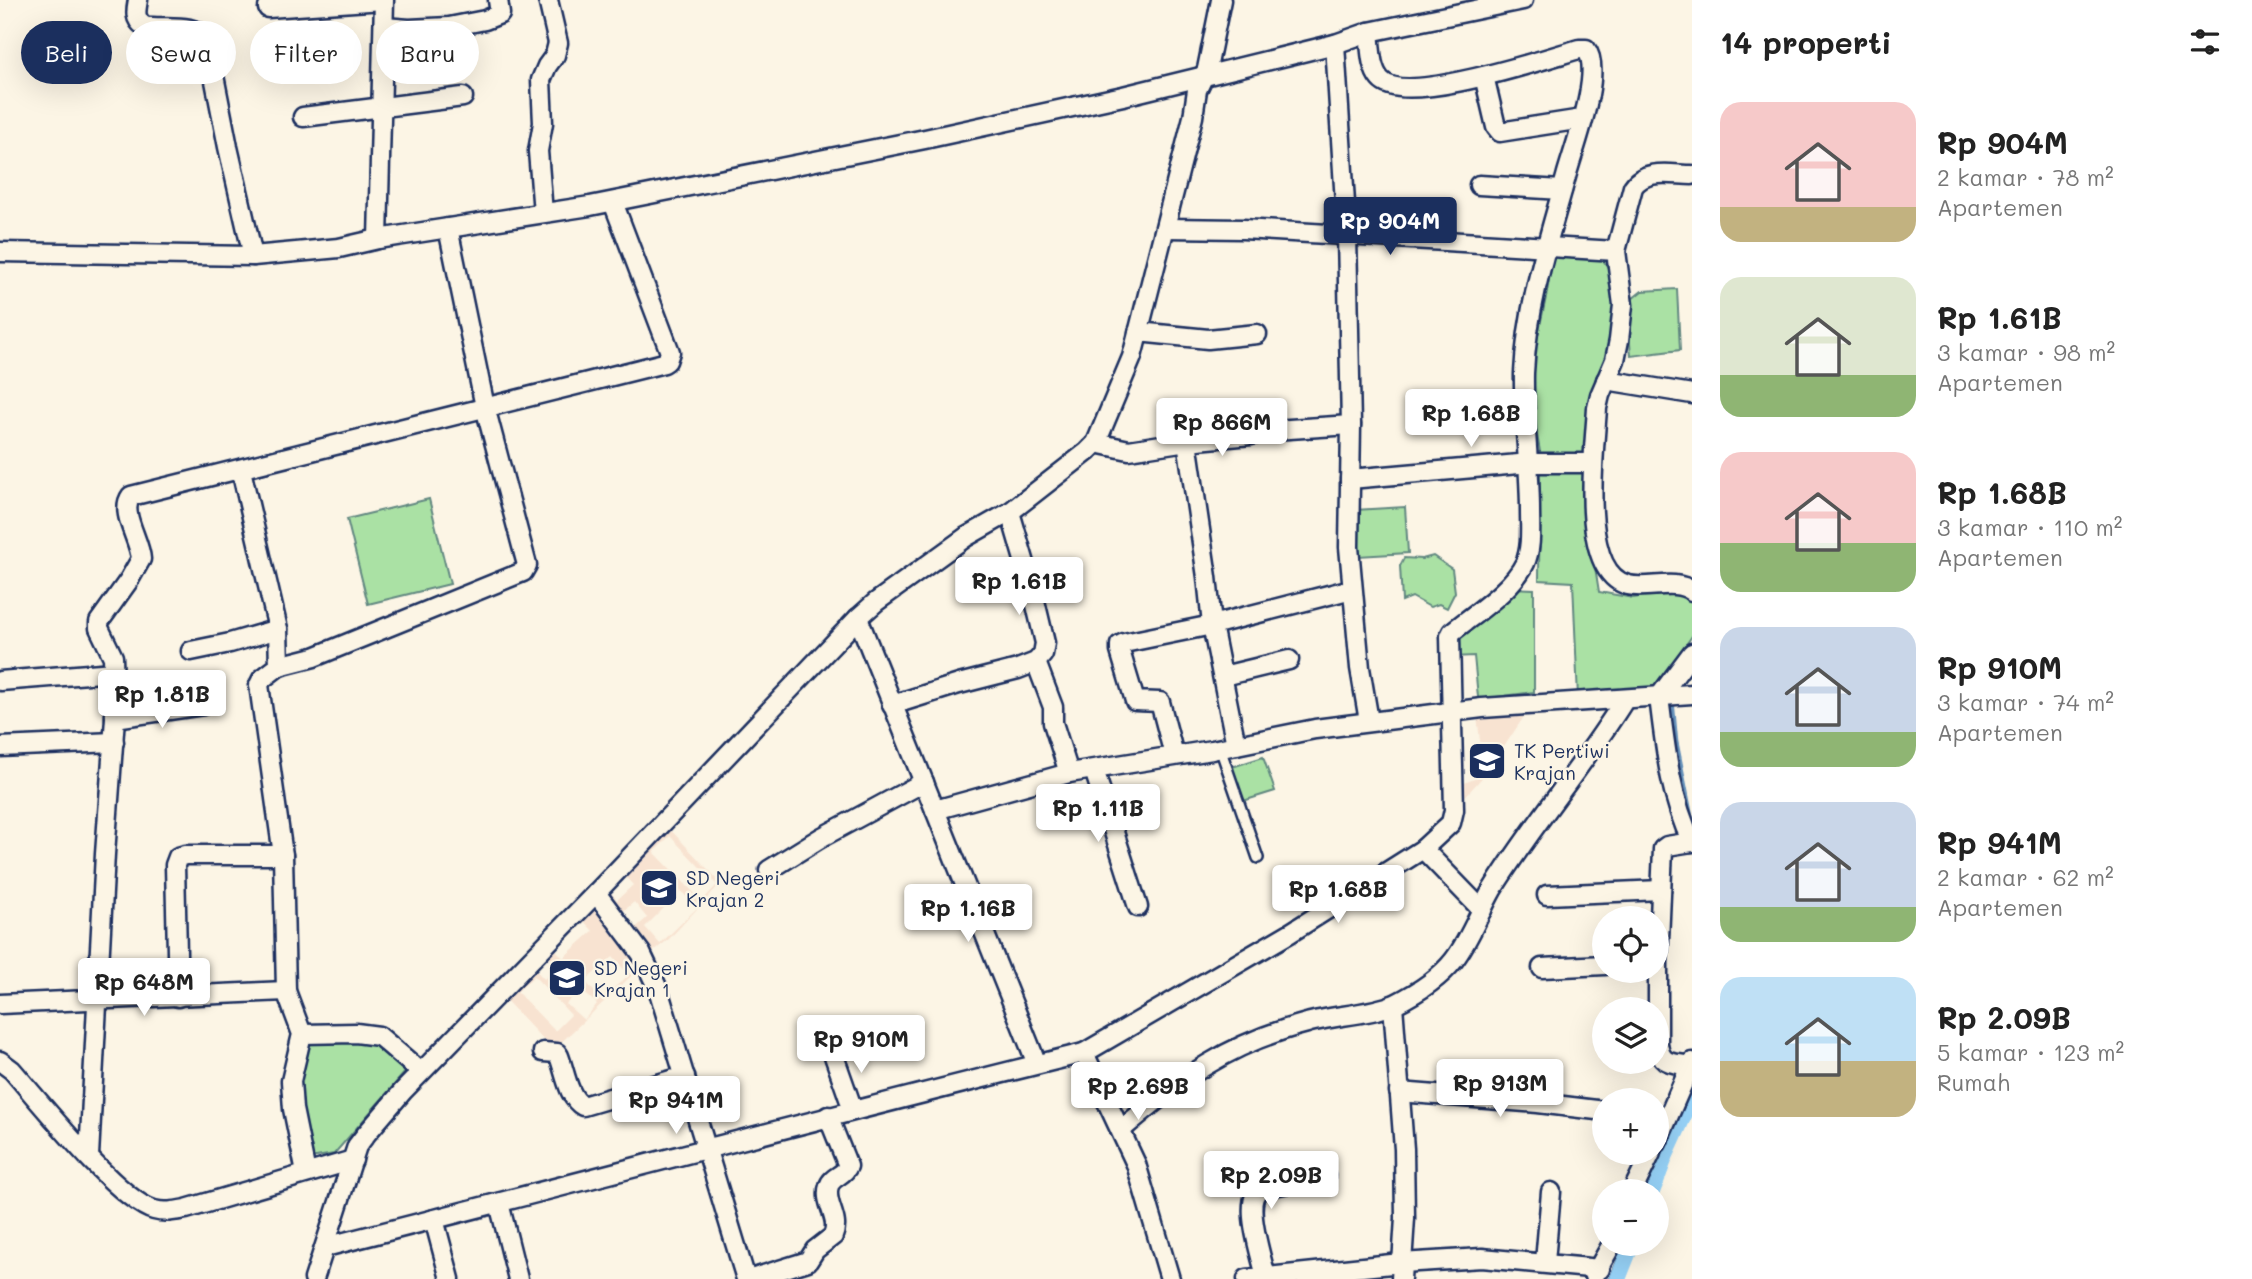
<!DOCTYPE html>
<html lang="id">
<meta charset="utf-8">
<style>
:root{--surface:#fff;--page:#f2f2f2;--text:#222;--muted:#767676;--accent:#1b2f5e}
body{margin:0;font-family:Mali,sans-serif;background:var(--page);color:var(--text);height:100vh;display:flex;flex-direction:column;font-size:26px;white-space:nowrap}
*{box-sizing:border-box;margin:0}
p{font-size:23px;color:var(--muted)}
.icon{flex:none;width:38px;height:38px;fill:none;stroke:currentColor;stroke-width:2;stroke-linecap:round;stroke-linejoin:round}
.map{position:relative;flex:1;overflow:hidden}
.panel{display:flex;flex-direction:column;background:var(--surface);width:560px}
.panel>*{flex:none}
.hud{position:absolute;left:21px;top:21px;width:665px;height:63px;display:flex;gap:14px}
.buttons{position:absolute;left:1592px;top:906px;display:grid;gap:14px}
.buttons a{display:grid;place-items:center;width:77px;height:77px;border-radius:50%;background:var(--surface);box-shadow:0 7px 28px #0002;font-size:35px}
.price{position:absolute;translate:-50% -60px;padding:0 16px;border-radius:7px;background:#fff;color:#222;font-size:23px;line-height:46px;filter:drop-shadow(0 2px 4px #0008)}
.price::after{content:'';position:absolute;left:50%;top:42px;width:21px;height:16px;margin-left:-10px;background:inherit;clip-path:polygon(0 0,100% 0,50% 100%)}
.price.current{background:var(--accent);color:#fff}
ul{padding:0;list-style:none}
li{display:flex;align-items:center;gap:21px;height:175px;padding:0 28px}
li span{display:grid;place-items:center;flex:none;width:196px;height:140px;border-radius:21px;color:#555}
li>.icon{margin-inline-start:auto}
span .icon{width:84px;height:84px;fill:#fffc;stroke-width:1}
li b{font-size:30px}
h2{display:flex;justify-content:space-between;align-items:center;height:84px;padding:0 28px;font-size:30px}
.pill{padding:0 24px;border-radius:32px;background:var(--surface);box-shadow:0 7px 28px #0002;font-size:24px;line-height:63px}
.pill.current{background:var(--accent);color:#fff}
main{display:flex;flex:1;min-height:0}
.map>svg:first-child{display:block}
</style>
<main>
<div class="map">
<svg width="1692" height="1279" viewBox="0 0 1692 1279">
<rect width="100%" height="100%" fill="#fcf5e5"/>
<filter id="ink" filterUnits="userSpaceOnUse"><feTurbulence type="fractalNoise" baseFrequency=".0143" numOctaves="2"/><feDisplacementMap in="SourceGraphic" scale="14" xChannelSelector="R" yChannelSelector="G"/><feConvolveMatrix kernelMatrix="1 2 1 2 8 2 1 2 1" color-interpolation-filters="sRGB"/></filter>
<g filter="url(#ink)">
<!-- built -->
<g fill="#f8e3d1" fill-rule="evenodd">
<path d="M1527,712L1488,771L1462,800L1453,717ZM1477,716L1481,749L1477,778L1464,783L1455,719Z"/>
<path d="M664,823L721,883L669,939L649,955L596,890ZM670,836L717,885L702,901L654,852ZM620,871L633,885L617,900L604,885ZM681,891L697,908L660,944L645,927ZM634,902L647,918L633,930L620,914Z"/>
<path d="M594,904L647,961L553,1050L499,993ZM581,918L593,931L563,958L552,945ZM545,952L558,966L544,979L531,965ZM613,957L629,975L601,999L585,981ZM534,976L571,1015L555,1031L517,992ZM580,989L597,1004L584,1020L566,1004Z"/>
</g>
<!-- green -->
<g fill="#aae1a4" stroke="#628881" stroke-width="2">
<path d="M1551,256L1603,260L1617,282L1615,327L1593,455L1541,458C1538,436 1531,411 1531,389C1531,344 1550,301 1551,256Z"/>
<path d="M1677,289L1680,350L1631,356L1627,303L1642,291Z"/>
<path d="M1595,471L1584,498L1599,592L1633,598L1692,589V636L1654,690L1578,698L1573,582L1539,580L1540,472Z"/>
<path d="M429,499L450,584L368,604L347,519Z"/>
<path d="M1405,507L1408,553L1358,556L1355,510Z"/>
<path d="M1433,556L1452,569L1455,592L1447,608L1439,604L1430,607L1412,597L1402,601L1400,566L1404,558L1422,559Z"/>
<path d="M1511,588L1534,589V692L1481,699L1478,697L1474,656L1453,657L1454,635Z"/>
<path d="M1263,757L1275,791L1240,802L1229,768Z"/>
<path d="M380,1027L413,1063L334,1154L310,1158L291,1085L299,1044L343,1028Z"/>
</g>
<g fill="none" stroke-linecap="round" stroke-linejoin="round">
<!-- stream -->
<g stroke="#6590b9" stroke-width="4.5">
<path d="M1672,698L1676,741L1692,821"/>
<path d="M1643,1192L1674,1129L1692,1086"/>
<path d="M1611,1279L1625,1244"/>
</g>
<!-- canal -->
<g stroke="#96d1f6" stroke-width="16">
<path d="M1652,1192L1666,1155L1692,1098"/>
<path d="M1618,1279L1632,1244"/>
</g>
<!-- service casing -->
<g stroke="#1b2f5e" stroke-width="14">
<path id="service" d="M1220,748L1258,858"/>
</g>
<!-- minor casing -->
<g stroke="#1b2f5e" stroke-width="23">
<g id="minor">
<path d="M138,0C136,11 134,19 144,26C164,30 194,21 207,40L228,147L253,256"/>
<path d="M268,8L383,0"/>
<path d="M384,27L409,29L449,27L485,20L500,14L498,0"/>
<path d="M1335,44L1347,235L1351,425L1349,547L1360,668L1369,721"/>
<path d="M1484,76L1496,127L1500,132L1582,119"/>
<path d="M303,117L463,97"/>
<path d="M1692,175C1672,175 1645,168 1633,187L1616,251L1623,305L1619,340L1615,360L1600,395L1597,408C1595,447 1577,572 1628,585C1648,590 1675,578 1692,591"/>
<path d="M1479,185L1562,190"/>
<path d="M543,213L538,151L543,123L541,80L547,66L555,55L558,43L548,0"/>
<path d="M1166,228L1243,229L1616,251"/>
<path d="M378,239L384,0"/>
<path d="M0,252L253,256L339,248L378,239L590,206L925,139L1123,96L1335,44L1369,32L1523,0"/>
<path d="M1138,332L1208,339L1257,334"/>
<path d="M1606,380L1692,394"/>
<path d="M1096,443L1129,450L1187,441L1251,435L1274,430L1351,425"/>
<path d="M241,470L278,629L279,666L262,679L259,685L283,855"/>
<path d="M1350,479L1530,463H1593"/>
<path d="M858,618L935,810L1069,773L1212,750L1315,729L1482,708L1692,694"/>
<path d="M191,651L230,643L278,629"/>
<path d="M1692,653L1659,697C1665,745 1670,798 1692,842"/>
<path d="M1036,662L1053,707V723L1069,773"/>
<path d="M279,666L314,657L523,572L527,565L485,407L448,228"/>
<path d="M1223,676L1289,660"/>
<path d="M0,681L114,672"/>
<path d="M892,705L959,684L1018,669L1036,662L1043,654L1045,643L1031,584L1010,512"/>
<path d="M115,718L203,705"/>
<path d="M1236,745L1212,625L1352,589"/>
<path d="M0,747L114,742"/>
<path d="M1174,755L1160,702L1135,701L1120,651V645L1124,643L1212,625L1207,577L1187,441"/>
<path d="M1094,770L1138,907"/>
<path d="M935,810L1037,1064"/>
<path d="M1423,849L1482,910"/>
<path d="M769,870L822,837L924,782"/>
<path d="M596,893L641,953L658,989L746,1279"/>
<path d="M1547,895L1661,890"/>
<path d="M1542,968L1605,965"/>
<path d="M178,997L175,865L178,857L185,855H283L286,991L302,1034L291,1081L293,1109L306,1173"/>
<path d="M0,1004L286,991"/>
<path d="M1393,1005L1404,1149L1405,1218L1401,1279"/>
<path d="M302,1034L356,1033L379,1036L421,1072"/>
<path d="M543,1052L557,1053L559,1056C565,1071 568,1098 583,1106L685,1076"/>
<path d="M833,1053L853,1110"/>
<path d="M1084,1053L1290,933L1423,849L1451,823L1454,810L1450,636L1452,632C1474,614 1513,589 1525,563C1532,547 1530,528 1530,511C1530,465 1523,419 1524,373C1527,306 1548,241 1566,177C1573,150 1604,71 1586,49H1579C1547,58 1403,107 1380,79C1370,67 1371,47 1369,32"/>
<path d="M0,1061L12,1070C40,1102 118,1200 154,1210C165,1213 175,1211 186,1209L353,1160"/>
<path d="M1690,1066C1672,1062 1661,1066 1658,1044V963L1663,849L1667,846L1692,842"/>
<path d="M1399,1092L1538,1103L1605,1111"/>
<path d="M1121,1130C1181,1078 1229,1043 1307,1023C1331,1016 1373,1014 1395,1004C1415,994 1440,978 1454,960C1470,939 1479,913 1492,890C1533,824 1584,765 1625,699"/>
<path d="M1657,1143L1692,1062"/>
<path d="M89,1156L105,854L115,718L113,657L99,628V622L129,580L141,559C140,540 119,512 131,496L664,363L667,361L670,352L613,202"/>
<path d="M1632,1192L1651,1153"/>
<path d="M499,1203L518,1279"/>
<path d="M434,1219L450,1279"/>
<path d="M325,1247C578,1183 831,1115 1084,1053L1136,1164L1170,1279"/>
<path d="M1545,1262L1551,1192"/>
<path d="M1594,1276L1612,1244"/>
<path d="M1266,1277C1262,1258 1240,1195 1263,1188L1325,1176"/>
<path d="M314,1279L357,1146L367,1133L403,1091L596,893L858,618L876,602L966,537L1010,512L1087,452L1096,443L1132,357L1193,117L1197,90L1207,69L1221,0"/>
<path d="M751,1279L808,1261L815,1250L833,1236C841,1218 823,1203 829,1186C832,1176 844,1176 848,1166L828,1116"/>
<path d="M1247,1279L1401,1263L1482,1258L1600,1269"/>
</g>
</g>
<!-- service -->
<use href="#service" stroke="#fcf5e5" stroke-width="9"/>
<!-- minor -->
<use href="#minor" stroke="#fcf5e5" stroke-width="18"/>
</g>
</g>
<!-- icons -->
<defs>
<g id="school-square" transform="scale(2.0125)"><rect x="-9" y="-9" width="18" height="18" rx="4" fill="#1b2f5e" stroke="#fcf5e5"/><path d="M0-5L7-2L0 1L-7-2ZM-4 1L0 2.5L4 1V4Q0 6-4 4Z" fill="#fff"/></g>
</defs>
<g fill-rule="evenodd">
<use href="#school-square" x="1487" y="761"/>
<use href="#school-square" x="659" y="888"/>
<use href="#school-square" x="567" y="978"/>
</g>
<g text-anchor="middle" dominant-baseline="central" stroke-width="5" stroke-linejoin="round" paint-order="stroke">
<!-- poi labels -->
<g font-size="19" fill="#1b2f5e" stroke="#fcf5e5" text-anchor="start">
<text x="1514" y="750">TK Pertiwi<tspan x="1514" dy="22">Krajan</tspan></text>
<text x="686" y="877">SD Negeri<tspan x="686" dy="22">Krajan 2</tspan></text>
<text x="594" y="967">SD Negeri<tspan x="594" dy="22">Krajan 1</tspan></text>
</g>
</g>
</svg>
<div class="buttons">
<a><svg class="icon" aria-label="locate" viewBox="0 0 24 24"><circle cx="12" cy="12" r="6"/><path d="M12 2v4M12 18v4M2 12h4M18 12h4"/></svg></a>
<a><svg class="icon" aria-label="layers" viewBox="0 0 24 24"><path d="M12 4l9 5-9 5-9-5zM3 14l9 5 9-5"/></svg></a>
<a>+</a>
<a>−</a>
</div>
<b class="price current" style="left:1390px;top:257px">Rp 904M</b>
<b class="price" style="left:1471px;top:449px">Rp 1.68B</b>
<b class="price" style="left:1222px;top:458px">Rp 866M</b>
<b class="price" style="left:1019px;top:617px">Rp 1.61B</b>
<b class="price" style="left:162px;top:730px">Rp 1.81B</b>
<b class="price" style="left:1098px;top:844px">Rp 1.11B</b>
<b class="price" style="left:1338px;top:925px">Rp 1.68B</b>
<b class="price" style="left:968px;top:944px">Rp 1.16B</b>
<b class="price" style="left:144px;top:1018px">Rp 648M</b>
<b class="price" style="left:861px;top:1075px">Rp 910M</b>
<b class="price" style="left:1500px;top:1119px">Rp 913M</b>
<b class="price" style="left:1138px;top:1122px">Rp 2.69B</b>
<b class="price" style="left:676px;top:1136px">Rp 941M</b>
<b class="price" style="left:1271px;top:1211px">Rp 2.09B</b>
<div class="hud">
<a class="pill current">Beli</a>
<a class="pill">Sewa</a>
<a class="pill">Filter</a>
<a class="pill">Baru</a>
</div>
</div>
<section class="panel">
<h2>14 properti<svg class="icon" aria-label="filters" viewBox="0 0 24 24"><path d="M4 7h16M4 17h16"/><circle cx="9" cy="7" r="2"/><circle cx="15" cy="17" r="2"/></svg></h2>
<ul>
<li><span style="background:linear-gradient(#f6c9c9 75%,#c2b280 0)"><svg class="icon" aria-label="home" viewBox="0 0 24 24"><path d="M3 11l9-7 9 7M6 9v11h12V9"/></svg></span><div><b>Rp 904M</b><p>2 kamar · 78 m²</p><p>Apartemen</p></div></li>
<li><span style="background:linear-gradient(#dfe7d0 70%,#8fb573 0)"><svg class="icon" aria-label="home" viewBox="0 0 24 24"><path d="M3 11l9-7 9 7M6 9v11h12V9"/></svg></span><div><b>Rp 1.61B</b><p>3 kamar · 98 m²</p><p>Apartemen</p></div></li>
<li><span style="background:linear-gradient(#f6c9c9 65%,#8fb573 0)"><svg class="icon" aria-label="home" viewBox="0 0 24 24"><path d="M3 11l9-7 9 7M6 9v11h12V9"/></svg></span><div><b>Rp 1.68B</b><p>3 kamar · 110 m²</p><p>Apartemen</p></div></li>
<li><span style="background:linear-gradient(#c9d6e8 75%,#8fb573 0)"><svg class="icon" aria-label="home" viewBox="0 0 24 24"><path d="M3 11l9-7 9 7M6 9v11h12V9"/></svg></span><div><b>Rp 910M</b><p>3 kamar · 74 m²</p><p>Apartemen</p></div></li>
<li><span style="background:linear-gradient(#c9d6e8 75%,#8fb573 0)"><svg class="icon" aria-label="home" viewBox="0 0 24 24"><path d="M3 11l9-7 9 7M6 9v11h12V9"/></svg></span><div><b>Rp 941M</b><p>2 kamar · 62 m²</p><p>Apartemen</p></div></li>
<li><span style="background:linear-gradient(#bfe0f5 60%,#c2b280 0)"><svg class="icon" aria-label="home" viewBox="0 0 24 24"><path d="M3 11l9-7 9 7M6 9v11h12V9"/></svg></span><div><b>Rp 2.09B</b><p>5 kamar · 123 m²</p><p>Rumah</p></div></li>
</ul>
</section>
</main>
